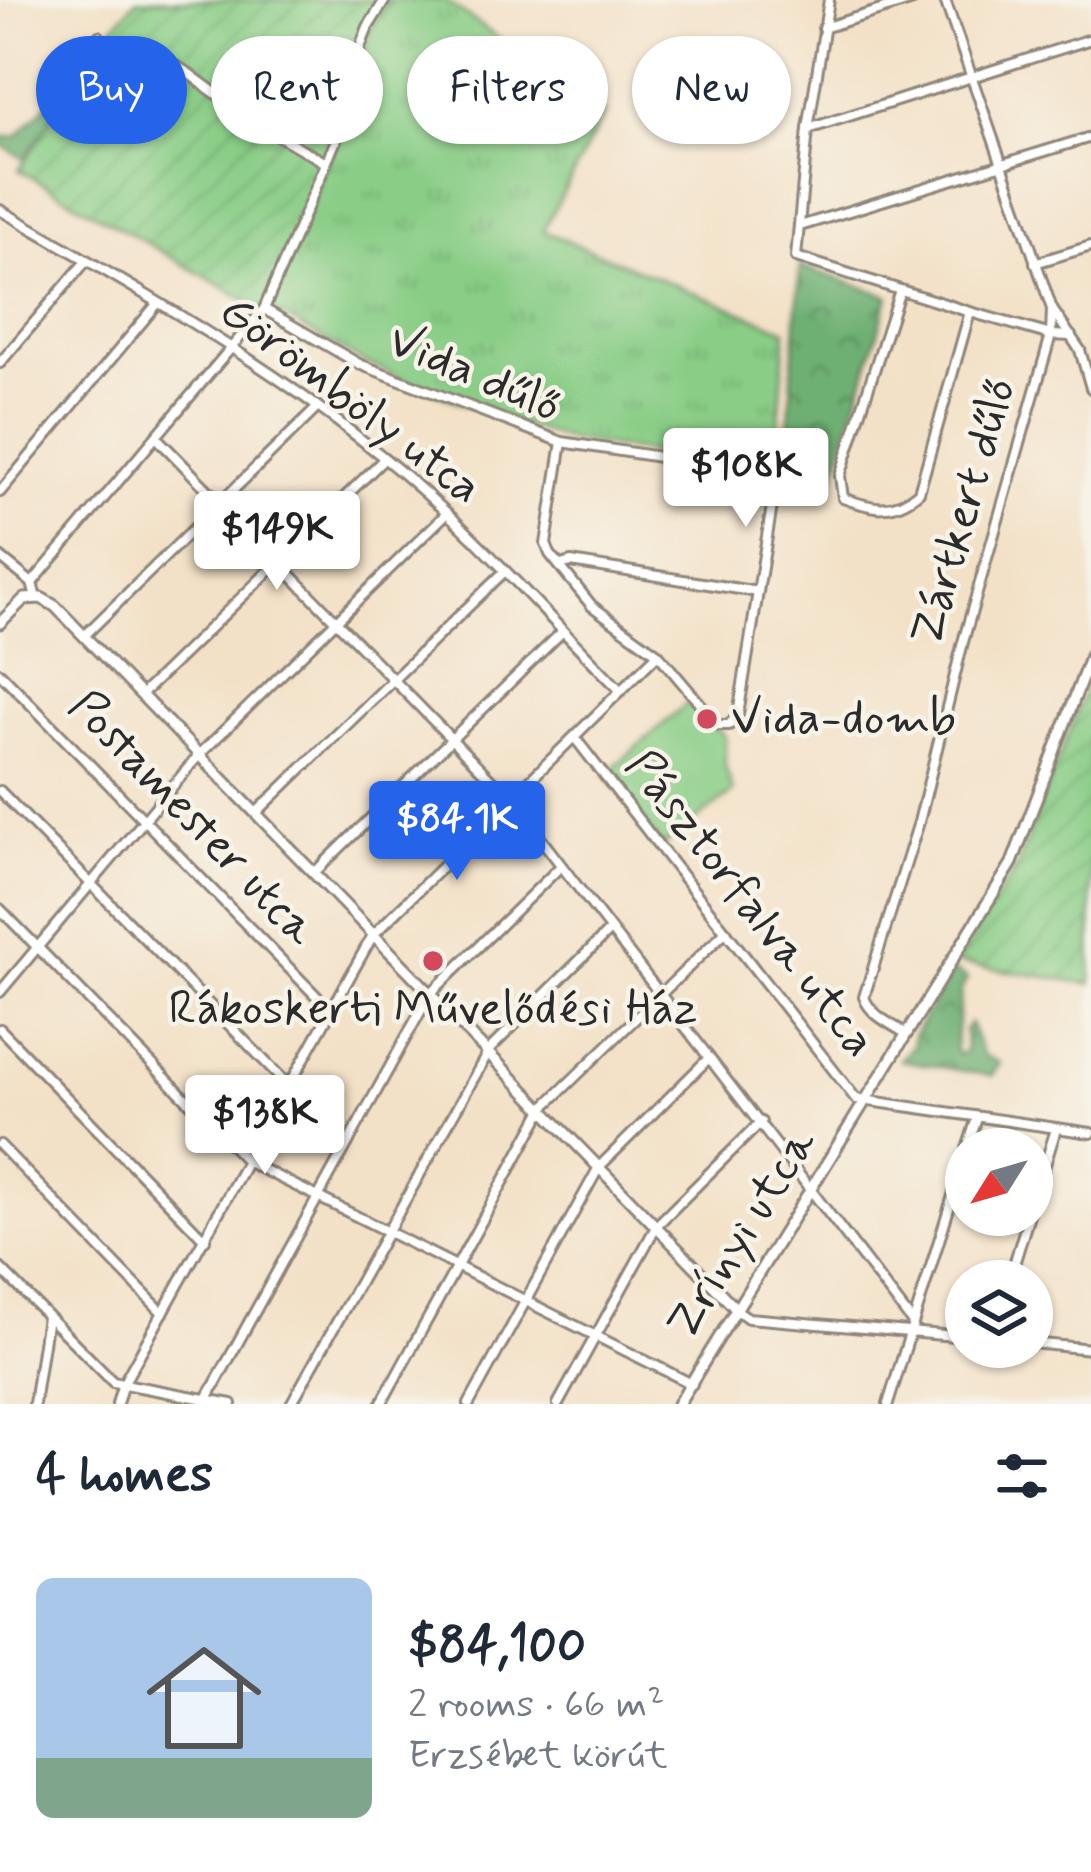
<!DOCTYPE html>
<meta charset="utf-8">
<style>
:root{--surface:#fff;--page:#f6f6f7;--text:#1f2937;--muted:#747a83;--accent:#2563eb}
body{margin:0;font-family:Mynerve,sans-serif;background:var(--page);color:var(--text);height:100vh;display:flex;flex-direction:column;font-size:45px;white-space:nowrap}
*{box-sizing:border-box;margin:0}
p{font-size:39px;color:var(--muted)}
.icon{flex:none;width:66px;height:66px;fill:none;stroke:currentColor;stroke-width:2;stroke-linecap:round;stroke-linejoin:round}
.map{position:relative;height:1404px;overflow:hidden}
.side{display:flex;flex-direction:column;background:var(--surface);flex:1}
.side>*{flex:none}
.banner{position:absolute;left:36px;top:36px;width:1020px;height:108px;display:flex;gap:24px}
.needle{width:78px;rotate:233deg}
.controls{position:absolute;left:945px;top:1128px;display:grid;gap:24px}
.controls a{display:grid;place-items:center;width:108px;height:108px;border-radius:50%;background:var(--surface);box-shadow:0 3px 9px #0004;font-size:60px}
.price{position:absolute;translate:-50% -102px;padding:0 27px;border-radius:12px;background:#fff;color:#222;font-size:39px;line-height:78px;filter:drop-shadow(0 3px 6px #0008)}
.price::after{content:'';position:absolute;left:50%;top:72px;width:36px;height:27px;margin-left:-18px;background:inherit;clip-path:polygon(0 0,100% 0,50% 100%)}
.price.current{background:var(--accent);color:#fff}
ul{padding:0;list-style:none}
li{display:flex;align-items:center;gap:36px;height:300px;padding:0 36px}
li span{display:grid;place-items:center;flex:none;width:336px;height:240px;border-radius:18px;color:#555}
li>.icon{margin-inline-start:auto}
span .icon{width:144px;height:144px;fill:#fffc;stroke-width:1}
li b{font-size:51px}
h2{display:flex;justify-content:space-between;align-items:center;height:144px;padding:0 36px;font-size:51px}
.tag{padding:0 42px;border-radius:54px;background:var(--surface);box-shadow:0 3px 9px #0004;font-size:42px;line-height:108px}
.tag.current{background:var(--accent);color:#fff}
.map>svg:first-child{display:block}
</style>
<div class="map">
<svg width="1091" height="1404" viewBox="0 0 1091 1404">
<defs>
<pattern id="grass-tufts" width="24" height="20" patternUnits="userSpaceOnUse" patternTransform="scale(3)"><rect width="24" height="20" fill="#89cd86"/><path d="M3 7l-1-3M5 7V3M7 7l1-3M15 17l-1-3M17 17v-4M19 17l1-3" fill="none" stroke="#76b074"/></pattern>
<pattern id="forest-crowns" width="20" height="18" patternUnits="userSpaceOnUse" patternTransform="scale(3)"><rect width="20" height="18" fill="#6eb073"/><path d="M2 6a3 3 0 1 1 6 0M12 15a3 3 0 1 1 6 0" fill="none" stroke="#5b8f5f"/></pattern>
<pattern id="garden-furrows" width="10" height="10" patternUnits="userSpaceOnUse" patternTransform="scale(3)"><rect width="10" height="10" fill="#89cd86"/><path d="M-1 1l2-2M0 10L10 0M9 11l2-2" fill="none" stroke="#76b074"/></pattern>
</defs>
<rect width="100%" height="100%" fill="#f7f3e8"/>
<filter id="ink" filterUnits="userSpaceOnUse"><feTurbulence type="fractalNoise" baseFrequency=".00833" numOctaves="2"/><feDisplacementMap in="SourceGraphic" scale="24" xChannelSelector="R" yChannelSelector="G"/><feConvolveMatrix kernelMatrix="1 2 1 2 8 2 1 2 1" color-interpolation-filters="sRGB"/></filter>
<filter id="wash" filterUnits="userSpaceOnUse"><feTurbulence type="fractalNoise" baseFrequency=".004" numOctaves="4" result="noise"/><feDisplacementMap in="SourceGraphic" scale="48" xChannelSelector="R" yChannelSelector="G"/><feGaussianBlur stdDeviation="2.7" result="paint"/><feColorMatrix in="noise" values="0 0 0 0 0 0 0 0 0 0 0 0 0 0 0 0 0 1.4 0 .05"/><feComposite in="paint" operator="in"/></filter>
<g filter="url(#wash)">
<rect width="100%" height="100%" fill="#f3e1c7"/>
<!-- grass -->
<path fill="url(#grass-tufts)" stroke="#5a7c58" stroke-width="3" d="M391,0H444L605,113L543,231L786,330L775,472L568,440L460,403L359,360L269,308L351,103L371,28Z"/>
<!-- forest -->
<g fill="url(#forest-crowns)" stroke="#4c6e4f" stroke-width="3">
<path d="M67,83L75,86L24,159L0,144V137H16Z"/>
<path d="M800,266L889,296L835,474L786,461Z"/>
<path d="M953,970L967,979L961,990L955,1051L960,1055L966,1049L965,1029L970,1023L983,1055L1000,1063L992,1076L900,1060L913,1045V1036Z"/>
</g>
<!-- park -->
<path fill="#89cd86" stroke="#5a7c58" stroke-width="3" d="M692,699L725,737V766L733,792L663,846L606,774Z"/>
<!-- garden -->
<g fill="url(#garden-furrows)" stroke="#5a7c58" stroke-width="3">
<path d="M136,0H391L371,28L351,103L267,312L19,170L106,35Z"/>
<path d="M1091,674V984L957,963L1017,866Z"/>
</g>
</g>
<g filter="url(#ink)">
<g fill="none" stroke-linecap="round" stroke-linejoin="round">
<!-- minor casing -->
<g stroke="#8f8679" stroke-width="14">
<g id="minor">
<path d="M829,0L808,129L796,257L970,312L1051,335L1071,336"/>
<path d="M945,0L1052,309L1080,350L1091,388"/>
<path d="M823,28L913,0"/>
<path d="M99,36L102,43L147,49L188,73L253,121L326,163"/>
<path d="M808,129L1091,39"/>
<path d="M0,210C156,300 316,389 448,514C508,570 563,633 621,691"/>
<path d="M800,226L1091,137"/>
<path d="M1035,263L1091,246"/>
<path d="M900,290L840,476L843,498C873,509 893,514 919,492L970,312"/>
<path d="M264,309L359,364L562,442L777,475L738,715L729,725H718L658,654L592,606L550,554L546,544L562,442"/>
<path d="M0,363L86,261"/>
<path d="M156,437L511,800L913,1323"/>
<path d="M0,492L158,303"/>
<path d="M0,557L32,583L36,598"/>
<path d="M561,565L571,562L758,592"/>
<path d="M32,583L264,309L345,119L351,71L368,27L385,0"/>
<path d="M84,636L317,408"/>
<path d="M0,673L332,1012"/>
<path d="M141,695L384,459"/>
<path d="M575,738L856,1099L1091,1133"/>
<path d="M0,791L289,1086"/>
<path d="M256,813L504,572"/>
<path d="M314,873L562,632"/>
<path d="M0,909L248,1162L692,1384"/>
<path d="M0,992L199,755L447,513"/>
<path d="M0,1029L205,1240"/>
<path d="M907,1034C891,1024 870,1015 864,997L919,822L963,642L1051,335L1052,309"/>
<path d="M0,1145L163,1313"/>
<path d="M967,1149L977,1118"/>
<path d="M1032,1207L1056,1129"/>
<path d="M0,1268L113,1382L232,1404"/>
<path d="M1009,1281L1029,1215"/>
<path d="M738,1311L748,1318L966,1337"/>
<path d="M1032,1343L1091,1349"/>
<path d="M34,1404L47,1317"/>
<path d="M117,1404L122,1386L373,935L658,654"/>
<path d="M204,1404L430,994L561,866"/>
<path d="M291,1404L490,1049L610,930"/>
<path d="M381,1404L545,1106L726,931"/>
<path d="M469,1404L599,1167L709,1058"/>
<path d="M558,1404L657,1225L761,1122"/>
<path d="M888,1404L966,1154"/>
</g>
</g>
<!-- tertiary casing -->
<g stroke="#8f8679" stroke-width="15">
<path id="tertiary" d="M0,623L24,599L41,598L55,606L738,1311"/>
</g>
<!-- secondary casing -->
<g stroke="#8f8679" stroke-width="15">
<path id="secondary" d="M678,1404L1012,863L1091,655"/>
</g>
<!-- minor -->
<use href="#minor" stroke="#fff" stroke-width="8"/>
<!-- tertiary -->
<use href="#tertiary" stroke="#fff" stroke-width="9"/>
<!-- secondary -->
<use href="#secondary" stroke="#fff" stroke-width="9"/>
</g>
</g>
<!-- markers -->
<g fill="#d1495b" stroke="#f7f3e8" stroke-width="4.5">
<circle cx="707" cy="719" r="12"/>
<circle cx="433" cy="961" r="12"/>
</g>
<g text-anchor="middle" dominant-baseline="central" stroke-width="9" stroke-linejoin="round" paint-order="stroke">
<!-- street labels -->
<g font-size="48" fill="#2b2b2b" stroke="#f7f3e8">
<text transform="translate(474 374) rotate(23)">Vida dűlő</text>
<text transform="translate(350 400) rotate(37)">Görömböly utca</text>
<text transform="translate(964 512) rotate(-74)">Zártkert dűlő</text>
<text transform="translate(192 818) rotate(46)">Postamester utca</text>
<text transform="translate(750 904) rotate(52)">Pásztorfalva utca</text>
<text transform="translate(742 1234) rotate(-58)">Zrínyi utca</text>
</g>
<!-- poi labels -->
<g font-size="48" fill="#2b2b2b" stroke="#f7f3e8" text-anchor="start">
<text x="731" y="719">Vida-domb</text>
<text x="433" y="1009" text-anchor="middle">Rákoskerti Művelődési Ház</text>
</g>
</g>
</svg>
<div class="controls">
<a><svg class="needle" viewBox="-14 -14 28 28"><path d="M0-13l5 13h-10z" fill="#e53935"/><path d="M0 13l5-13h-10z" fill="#747a83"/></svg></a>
<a><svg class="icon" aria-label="layers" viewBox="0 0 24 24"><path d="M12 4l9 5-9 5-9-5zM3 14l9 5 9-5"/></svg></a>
</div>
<b class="price" style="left:746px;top:530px">$108K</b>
<b class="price" style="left:277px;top:593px">$149K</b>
<b class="price current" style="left:457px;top:883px">$84.1K</b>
<b class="price" style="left:265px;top:1177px">$138K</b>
<div class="banner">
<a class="tag current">Buy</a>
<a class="tag">Rent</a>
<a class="tag">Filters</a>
<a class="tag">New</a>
</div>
</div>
<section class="side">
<h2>4 homes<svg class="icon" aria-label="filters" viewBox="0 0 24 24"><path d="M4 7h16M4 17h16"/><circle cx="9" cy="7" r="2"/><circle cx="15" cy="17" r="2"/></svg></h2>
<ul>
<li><span style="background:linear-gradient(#a9c7e8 75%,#7fa58c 0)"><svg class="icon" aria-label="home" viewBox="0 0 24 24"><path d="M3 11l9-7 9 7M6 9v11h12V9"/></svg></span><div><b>$84,100</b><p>2 rooms · 66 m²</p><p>Erzsébet körút</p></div></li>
</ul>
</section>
